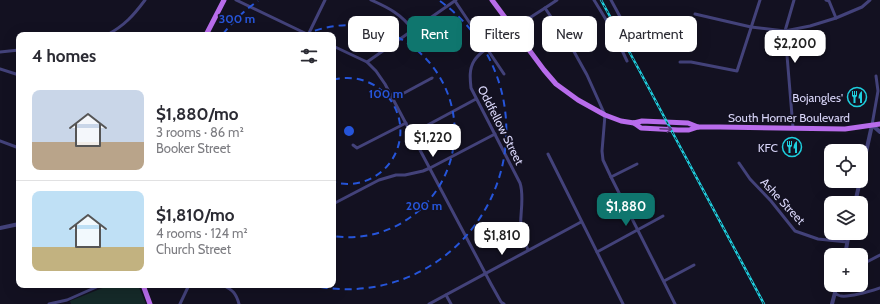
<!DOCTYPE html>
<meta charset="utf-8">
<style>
:root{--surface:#fff;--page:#f7f7f7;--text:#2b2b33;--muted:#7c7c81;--line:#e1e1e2;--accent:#0f766e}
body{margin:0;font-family:Cabin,sans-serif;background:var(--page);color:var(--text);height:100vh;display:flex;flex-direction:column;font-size:15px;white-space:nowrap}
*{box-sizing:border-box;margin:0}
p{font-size:13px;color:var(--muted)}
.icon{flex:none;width:22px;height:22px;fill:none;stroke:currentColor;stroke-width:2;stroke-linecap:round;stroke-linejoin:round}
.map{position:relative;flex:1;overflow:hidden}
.side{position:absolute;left:16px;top:32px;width:320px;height:256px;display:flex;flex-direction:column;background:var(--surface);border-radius:8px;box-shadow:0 4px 16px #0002}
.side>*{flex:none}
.top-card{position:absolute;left:348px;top:16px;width:380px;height:36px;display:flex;gap:8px}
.controls{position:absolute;left:824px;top:144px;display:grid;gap:8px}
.controls a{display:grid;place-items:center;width:44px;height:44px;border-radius:8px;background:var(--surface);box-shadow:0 4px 16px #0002;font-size:20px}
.price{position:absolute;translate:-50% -34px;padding:0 9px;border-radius:8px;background:#fff;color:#222;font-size:13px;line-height:26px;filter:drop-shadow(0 1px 2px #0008)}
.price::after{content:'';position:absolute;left:50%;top:24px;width:12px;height:9px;margin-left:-6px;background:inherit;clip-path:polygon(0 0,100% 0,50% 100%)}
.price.current{background:var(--accent);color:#fff}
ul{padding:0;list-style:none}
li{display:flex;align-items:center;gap:12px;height:100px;padding:0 16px}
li+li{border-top:1px solid var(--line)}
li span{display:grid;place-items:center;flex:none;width:112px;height:80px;border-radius:8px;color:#555}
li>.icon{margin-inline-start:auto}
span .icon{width:48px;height:48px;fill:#fffc;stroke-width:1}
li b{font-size:17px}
h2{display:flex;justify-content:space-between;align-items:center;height:48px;padding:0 16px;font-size:17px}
.pill{padding:0 14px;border-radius:8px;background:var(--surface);box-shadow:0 4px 16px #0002;font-size:14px;line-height:36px}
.pill.current{background:var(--accent);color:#fff}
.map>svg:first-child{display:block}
</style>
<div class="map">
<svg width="880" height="304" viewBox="0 0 880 304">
<rect width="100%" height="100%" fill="#131121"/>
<!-- green -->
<path fill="#152a29" d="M110,285H138L146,304H71L70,301Z"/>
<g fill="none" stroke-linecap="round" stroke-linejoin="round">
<!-- minor -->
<g stroke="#43427a" stroke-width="3">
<path d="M236,0L309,35"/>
<path d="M371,0C389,8 401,14 413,30"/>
<path d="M594,0L613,31L627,61"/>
<path d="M611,0L624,24L635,42"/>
<path d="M826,0L829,1L836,18"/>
<path d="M455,1L504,74"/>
<path d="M545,8L572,48L587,75L605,115L602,151L603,160L611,177L675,304"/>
<path d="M695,14L751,27L785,31L810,26L836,18L862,7L870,0"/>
<path d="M107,35C125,25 133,16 145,0"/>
<path d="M308,35L325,0"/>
<path d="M333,46L367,62L376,71L385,84L491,284L501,302L504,304"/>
<path d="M0,52L19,50"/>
<path d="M367,62L456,0"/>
<path d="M680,62H691L737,71L760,0"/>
<path d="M0,69L19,75"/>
<path d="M393,99L432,78"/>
<path d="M872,125L878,91L876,76"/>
<path d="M793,128L785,31L794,0"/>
<path d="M411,134L476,99"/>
<path d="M0,141L19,148"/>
<path d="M353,145L357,148L406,123"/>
<path d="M548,154L623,304"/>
<path d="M739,163L750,179L771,201L795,231L818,239L847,242"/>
<path d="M611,177L637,164"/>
<path d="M333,204L379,180L396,175H405L423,171L430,168L495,134"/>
<path d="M528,250C526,244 522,238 521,232C519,216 525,198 520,183L471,88C470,79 469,69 474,61C478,54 484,51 490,46C511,29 535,15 557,0"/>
<path d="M597,252L663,216"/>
<path d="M861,265L880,255"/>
<path d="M664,281L694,265"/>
<path d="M222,285C233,290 236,293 239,304"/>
<path d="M835,294C837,294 839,296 841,296C851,297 871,291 880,288"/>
<path d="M446,295L451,304"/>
<path d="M49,304L67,300L101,285"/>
<path d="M180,304L189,285"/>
<path d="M429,304L581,222"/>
</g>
<!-- tertiary -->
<g stroke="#43427a" stroke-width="4">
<path d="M861,175L872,125L880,132"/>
<path d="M855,203L860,181"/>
<path d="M0,228L19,224"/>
<path d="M845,255L849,233"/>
<path d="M832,304L837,285"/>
</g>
<!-- primary -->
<g stroke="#b86ceb" stroke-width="5">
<path d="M492,0L544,70L556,84L578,100L605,115L621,121L634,123L642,121L688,123L698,127"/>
<path d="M206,35L224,0"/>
<path d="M634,123L641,128L678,130H689L698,127H720L845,129L880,124"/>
<path d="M143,285L150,304"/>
</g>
<!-- rail casing -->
<g stroke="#1ecfde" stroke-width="2.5">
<path id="rail" d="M601,0L637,66L764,304"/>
</g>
<!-- rail -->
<use href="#rail" stroke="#131121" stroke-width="1" stroke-dasharray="3" stroke-linecap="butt"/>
</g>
<!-- one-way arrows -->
<defs><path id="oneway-shaft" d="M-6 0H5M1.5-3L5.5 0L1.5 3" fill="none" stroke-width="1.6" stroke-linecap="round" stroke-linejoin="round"/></defs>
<use stroke="#5d3a7c" href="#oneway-shaft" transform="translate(666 129) rotate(3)"/>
<!-- distance rings -->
<g fill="none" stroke="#2655da" stroke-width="2" stroke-dasharray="7 5">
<path d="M333 80A53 53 0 1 1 333 182"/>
<path d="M304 35A106 106 0 1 1 333 236"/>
<path d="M223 34A159 159 0 0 1 258 1M440 1A159 159 0 0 1 311 285"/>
</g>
<!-- icons -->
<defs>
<g id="restaurant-ring" transform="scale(1)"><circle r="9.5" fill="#131121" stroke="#1ecfde" stroke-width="1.5"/><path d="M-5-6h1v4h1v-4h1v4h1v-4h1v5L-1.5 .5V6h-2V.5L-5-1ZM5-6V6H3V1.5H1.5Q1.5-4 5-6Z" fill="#1ecfde"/></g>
</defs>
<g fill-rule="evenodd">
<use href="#restaurant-ring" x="857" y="97"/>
<use href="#restaurant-ring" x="792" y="147"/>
</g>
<g text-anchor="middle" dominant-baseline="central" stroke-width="3.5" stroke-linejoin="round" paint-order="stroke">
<!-- poi labels -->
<g font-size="12" fill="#d9d6f9" stroke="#131121" text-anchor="end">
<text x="843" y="97">Bojangles'</text>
<text x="778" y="147">KFC</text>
</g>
<!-- street labels -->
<g font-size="12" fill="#d9d6f9" stroke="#131121">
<text x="789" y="117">South Horner Boulevard</text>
<text transform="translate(501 125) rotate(63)">Oddfellow Street</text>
<text transform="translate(783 201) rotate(47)">Ashe Street</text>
</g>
</g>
<circle cx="349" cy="131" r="6" fill="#2655da" stroke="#131121" stroke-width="2"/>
<g font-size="12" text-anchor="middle" font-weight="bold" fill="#2655da" stroke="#131121" stroke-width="3.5" stroke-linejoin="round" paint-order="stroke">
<text x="237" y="23">300 m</text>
<text x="386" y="98">100 m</text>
<text x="424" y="210">200 m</text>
</g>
</svg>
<div class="controls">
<a><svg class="icon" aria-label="locate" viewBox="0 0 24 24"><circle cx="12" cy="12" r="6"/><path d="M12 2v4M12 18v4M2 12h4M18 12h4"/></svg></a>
<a><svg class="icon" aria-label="layers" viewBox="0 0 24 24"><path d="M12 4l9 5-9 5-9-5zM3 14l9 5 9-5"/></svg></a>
<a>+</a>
</div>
<b class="price" style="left:795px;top:64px">$2,200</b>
<b class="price" style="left:433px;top:158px">$1,220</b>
<b class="price current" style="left:626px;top:227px">$1,880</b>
<b class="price" style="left:502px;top:256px">$1,810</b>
<div class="top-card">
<a class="pill">Buy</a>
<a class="pill current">Rent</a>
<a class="pill">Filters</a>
<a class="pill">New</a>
<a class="pill">Apartment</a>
</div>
<section class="side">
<h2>4 homes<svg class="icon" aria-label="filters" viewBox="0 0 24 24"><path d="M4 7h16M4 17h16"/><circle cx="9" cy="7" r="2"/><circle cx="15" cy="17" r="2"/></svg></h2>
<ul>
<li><span style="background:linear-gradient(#c9d6e8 65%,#b9a48a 0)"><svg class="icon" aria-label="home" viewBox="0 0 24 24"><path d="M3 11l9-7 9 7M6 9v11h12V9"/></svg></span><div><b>$1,880/mo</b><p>3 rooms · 86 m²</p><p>Booker Street</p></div></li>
<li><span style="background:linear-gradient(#bfe0f5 70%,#c2b280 0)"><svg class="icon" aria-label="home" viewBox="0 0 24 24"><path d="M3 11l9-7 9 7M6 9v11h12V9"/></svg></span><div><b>$1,810/mo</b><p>4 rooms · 124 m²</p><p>Church Street</p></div></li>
</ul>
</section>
</div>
